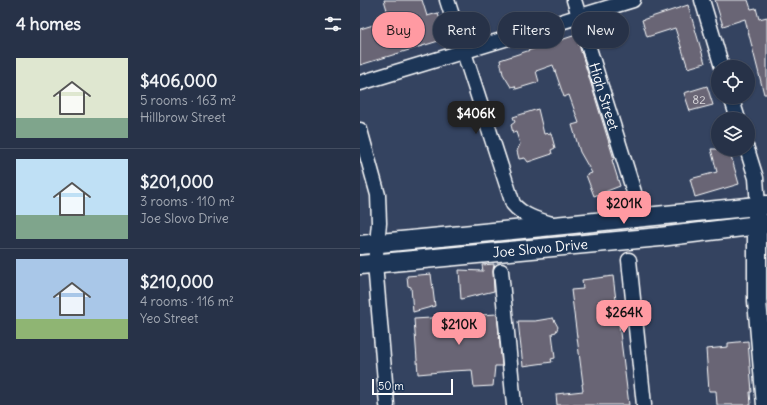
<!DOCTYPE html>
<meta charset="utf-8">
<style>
:root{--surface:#273248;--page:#333e52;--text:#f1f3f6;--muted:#a4aab4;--line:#434d60;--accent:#ff9aa2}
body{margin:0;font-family:Delius,sans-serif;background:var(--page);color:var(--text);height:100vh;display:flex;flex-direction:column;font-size:15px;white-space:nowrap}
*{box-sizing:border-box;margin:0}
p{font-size:13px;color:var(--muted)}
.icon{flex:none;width:22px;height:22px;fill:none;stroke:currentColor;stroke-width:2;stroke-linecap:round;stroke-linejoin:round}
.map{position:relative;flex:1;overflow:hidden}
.details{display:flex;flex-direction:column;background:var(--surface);width:360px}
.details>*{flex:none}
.top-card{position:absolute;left:12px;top:12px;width:335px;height:36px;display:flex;gap:8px}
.tools{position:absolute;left:351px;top:60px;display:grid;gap:8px}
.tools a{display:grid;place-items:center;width:44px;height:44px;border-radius:50%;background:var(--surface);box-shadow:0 1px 3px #0004,0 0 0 1px var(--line);font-size:20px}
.scale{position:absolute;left:12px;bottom:10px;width:81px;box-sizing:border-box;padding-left:4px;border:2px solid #fff;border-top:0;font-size:11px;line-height:14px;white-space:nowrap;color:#fff;-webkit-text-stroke:3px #1d3557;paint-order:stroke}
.price{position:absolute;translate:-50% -34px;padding:0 9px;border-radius:8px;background:var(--accent);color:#111;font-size:13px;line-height:26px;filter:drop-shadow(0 1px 2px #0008)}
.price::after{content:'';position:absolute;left:50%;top:24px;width:12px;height:9px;margin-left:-6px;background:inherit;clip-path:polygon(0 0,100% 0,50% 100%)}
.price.active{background:#222;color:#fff}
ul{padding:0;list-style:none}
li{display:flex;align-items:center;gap:12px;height:100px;padding:0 16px}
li+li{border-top:1px solid var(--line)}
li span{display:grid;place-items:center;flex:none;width:112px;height:80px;border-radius:0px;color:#555}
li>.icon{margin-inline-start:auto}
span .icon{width:48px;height:48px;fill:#fffc;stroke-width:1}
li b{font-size:17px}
h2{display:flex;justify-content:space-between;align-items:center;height:48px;padding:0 16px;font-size:17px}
.chip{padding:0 14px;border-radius:18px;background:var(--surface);box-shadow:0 1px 3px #0004,0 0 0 1px var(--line);font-size:14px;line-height:36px}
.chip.active{background:var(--accent);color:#111}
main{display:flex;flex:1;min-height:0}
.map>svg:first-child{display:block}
</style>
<main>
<section class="details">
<h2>4 homes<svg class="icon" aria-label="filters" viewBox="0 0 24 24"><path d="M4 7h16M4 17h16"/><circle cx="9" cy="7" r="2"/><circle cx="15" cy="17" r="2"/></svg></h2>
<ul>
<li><span style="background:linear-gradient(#dfe7d0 75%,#7fa58c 0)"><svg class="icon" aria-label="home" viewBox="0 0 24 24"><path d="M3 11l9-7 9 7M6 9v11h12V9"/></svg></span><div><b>$406,000</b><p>5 rooms · 163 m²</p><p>Hillbrow Street</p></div></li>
<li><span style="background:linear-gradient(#bfe0f5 70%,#7fa58c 0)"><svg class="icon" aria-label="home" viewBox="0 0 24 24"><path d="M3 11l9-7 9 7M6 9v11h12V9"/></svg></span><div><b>$201,000</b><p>3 rooms · 110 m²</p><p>Joe Slovo Drive</p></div></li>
<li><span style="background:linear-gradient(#a9c7e8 75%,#8fb573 0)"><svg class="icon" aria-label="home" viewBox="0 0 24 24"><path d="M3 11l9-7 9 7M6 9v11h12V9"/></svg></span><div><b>$210,000</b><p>4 rooms · 116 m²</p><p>Yeo Street</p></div></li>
</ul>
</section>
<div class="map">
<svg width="407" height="405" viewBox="0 0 407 405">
<rect width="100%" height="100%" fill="#344360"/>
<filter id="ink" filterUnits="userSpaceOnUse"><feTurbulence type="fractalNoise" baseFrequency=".025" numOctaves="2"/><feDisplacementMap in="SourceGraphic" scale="8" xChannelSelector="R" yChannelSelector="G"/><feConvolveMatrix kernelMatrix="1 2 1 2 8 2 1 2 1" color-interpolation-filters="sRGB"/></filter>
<g filter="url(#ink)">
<!-- building -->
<g fill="#696575" stroke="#fff">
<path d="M24,0H62L67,16L78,13L85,39L0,65V29L30,20Z"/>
<path d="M355,0H388L391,9L396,8L399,19L407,17V94H404L385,19L363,26Z"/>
<path d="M328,5L345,63L328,68L315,28L287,37L282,20Z"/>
<path d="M216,35L254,159L252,160L260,186L234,196L226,175L232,173L220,152L212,125L219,123L209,95L204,97L193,65L176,71L179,82L156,89L155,86L151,87L143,74L140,60Z"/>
<path d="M347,86L353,105L330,111L324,93Z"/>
<path d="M178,109L184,134L191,133L195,148L191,150L192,154L168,162L165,158L159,159L157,151L160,144L156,132L153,133L151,125L155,122L153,117Z"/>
<path d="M351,149H369L379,184L335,197L330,179L357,172Z"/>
<path d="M134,264L133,272L134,291L101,299L99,270L123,271L122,265Z"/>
<path d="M71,274L75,306L53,312L51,287L48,286L47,276Z"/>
<path d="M253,276L269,405H197L196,394L223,391L222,384H223L211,290L223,289L222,280Z"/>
<path d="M137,314L142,366H135L133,386L114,387L112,370L91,371L58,374L54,319Z"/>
<path d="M193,318L198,327L196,332L192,333L195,358L191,359L192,362L163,366L158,321H175Z"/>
<path d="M388,341L392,392H390L391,405H357L356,391H349L346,349L368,347V343Z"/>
</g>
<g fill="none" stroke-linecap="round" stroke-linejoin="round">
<!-- minor casing -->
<g stroke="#fff" stroke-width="17">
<g id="minor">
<path d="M87,0L153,204C163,216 178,220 192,224"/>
<path id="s1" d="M214,0L274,192"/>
<path d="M342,0L362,67"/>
<path d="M0,83L273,0"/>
<path d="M371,97L378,119"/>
<path d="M0,130L18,195L19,223L15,264L27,405"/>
<path d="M387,149L396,178L398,206"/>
<path d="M269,260L284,405"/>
<path d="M141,271L154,405"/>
</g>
</g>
<!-- major casing -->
<g stroke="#fff" stroke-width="21">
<g id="major">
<path d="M397,214V301L406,405"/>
<path d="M0,245L407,205"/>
<path id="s2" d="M0,265L300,237L407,224"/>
</g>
</g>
<!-- minor -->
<use href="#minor" stroke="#1d3557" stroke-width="14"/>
<!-- major -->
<use href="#major" stroke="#1d3557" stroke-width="18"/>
</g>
</g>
<g text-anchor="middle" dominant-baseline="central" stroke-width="3.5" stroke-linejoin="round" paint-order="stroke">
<!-- number labels -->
<g font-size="12" fill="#dad8dc">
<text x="339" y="99">82</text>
</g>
<!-- street labels -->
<g font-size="14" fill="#fff" stroke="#1d3557">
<text stroke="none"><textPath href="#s1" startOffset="101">High Street</textPath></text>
<text stroke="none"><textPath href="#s2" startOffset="181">Joe Slovo Drive</textPath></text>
</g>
</g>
</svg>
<div class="tools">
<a><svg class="icon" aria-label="locate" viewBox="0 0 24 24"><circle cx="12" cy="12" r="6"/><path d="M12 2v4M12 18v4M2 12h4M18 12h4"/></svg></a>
<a><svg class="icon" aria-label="layers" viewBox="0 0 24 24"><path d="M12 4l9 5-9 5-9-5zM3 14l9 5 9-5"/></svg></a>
</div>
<div class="scale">50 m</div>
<b class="price active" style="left:116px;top:135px">$406K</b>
<b class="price" style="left:264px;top:225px">$201K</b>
<b class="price" style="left:264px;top:334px">$264K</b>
<b class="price" style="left:99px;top:346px">$210K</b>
<div class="top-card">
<a class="chip active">Buy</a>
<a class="chip">Rent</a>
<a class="chip">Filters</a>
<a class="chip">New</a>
</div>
</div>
</main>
